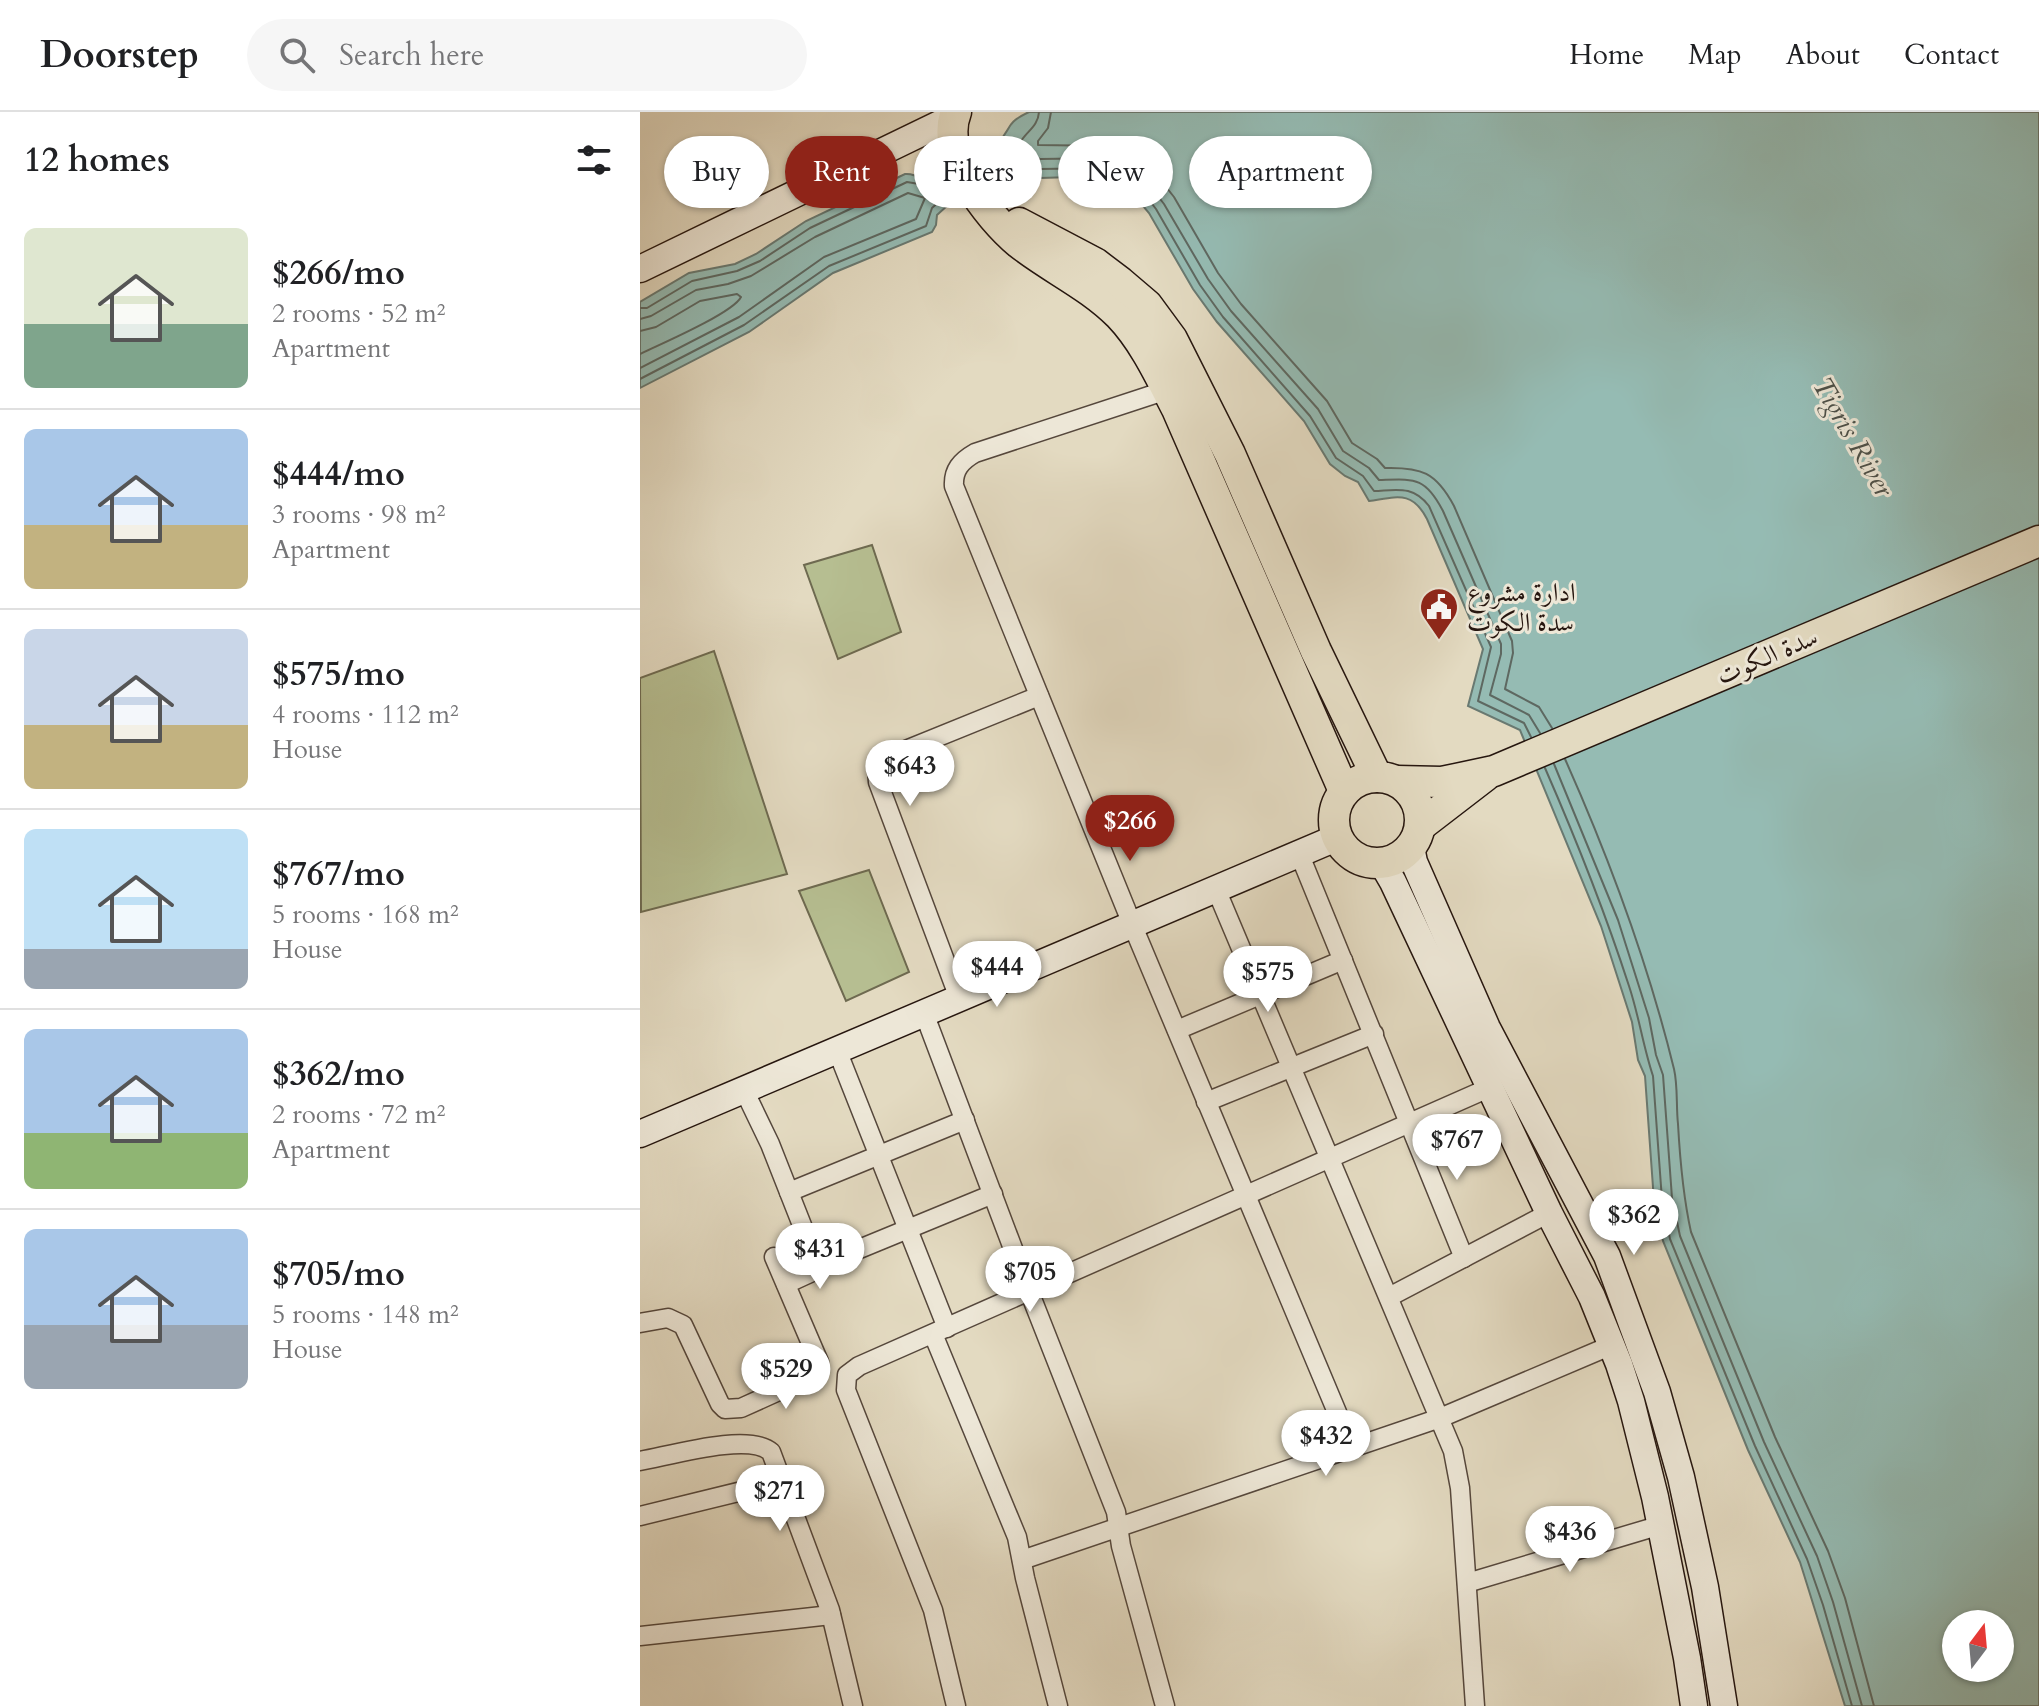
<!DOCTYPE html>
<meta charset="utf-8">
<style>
:root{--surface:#fff;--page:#f6f6f6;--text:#202124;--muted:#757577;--line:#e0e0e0;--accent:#8f2418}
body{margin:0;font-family:Cardo,Amiri,serif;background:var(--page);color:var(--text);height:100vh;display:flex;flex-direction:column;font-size:30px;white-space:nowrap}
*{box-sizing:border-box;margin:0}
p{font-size:26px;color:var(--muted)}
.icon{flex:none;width:44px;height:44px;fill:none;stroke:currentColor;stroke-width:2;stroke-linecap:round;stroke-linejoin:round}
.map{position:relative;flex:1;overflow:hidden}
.panel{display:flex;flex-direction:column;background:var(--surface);width:640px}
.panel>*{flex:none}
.hud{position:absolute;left:24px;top:24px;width:760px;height:72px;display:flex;gap:16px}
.needle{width:52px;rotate:16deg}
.controls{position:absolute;left:1302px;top:1498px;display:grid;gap:16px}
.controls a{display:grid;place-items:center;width:72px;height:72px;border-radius:50%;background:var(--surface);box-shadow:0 2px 6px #0004;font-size:40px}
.price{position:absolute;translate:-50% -68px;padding:0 18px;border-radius:28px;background:#fff;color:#222;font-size:26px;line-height:52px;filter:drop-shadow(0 2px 4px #0008)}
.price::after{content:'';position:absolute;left:50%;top:48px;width:24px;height:18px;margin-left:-12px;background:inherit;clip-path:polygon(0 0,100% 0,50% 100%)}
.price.active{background:var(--accent);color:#fff}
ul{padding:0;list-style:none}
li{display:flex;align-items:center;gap:24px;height:200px;padding:0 24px}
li+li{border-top:2px solid var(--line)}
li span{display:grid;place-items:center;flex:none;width:224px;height:160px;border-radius:12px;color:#555}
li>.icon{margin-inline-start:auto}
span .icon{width:96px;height:96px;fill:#fffc;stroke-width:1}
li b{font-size:34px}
h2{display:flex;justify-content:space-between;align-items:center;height:96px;padding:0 24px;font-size:34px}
.pill{padding:0 28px;border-radius:36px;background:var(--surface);box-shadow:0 2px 6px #0004;font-size:28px;line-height:72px}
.pill.active{background:var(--accent);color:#fff}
header{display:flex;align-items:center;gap:48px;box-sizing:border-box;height:112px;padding:0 40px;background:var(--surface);border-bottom:2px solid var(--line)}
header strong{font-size:38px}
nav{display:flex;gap:44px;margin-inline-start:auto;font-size:28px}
.search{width:560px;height:72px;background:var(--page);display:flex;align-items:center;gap:20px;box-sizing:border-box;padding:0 28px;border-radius:44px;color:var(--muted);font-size:30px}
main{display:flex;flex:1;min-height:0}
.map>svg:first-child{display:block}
</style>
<header>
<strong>Doorstep</strong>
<div class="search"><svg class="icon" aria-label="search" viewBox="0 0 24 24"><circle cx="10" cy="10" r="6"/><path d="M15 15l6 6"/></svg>Search here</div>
<nav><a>Home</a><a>Map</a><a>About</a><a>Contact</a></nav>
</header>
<main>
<section class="panel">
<h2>12 homes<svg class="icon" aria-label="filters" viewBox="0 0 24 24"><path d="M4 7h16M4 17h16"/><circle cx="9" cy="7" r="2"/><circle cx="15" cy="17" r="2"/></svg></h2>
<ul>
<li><span style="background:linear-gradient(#dfe7d0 60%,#7fa58c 0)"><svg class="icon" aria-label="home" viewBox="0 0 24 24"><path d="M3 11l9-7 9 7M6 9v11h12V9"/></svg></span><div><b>$266/mo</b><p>2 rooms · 52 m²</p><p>Apartment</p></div></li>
<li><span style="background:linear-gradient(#a9c7e8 60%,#c2b280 0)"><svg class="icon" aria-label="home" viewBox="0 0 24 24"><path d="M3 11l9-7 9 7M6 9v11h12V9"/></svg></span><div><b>$444/mo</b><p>3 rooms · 98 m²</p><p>Apartment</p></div></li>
<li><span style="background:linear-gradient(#c9d6e8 60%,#c2b280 0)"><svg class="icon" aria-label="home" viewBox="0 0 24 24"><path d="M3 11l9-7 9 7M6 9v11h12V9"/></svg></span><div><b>$575/mo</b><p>4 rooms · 112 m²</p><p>House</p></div></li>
<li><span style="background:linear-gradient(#bfe0f5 75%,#9aa5b1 0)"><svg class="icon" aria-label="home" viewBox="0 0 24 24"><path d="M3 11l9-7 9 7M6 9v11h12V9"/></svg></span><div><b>$767/mo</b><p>5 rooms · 168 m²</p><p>House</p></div></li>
<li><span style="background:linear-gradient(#a9c7e8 65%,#8fb573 0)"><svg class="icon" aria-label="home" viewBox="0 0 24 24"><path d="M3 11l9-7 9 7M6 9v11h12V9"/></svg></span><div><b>$362/mo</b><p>2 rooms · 72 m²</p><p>Apartment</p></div></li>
<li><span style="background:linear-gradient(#a9c7e8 60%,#9aa5b1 0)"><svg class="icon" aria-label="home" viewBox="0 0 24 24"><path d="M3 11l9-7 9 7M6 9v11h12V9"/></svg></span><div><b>$705/mo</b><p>5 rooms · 148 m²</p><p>House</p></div></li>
</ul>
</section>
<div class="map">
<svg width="1399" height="1594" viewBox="0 0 1399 1594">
<rect width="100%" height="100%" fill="#e3dac1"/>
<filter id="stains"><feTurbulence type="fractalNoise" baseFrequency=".0025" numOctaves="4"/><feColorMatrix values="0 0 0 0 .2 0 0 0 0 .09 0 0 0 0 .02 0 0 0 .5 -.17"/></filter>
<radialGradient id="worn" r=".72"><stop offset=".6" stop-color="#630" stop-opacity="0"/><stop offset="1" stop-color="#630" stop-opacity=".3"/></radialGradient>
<!-- green -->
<g fill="#b6be91" stroke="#6e6a50" stroke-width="2">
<path d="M232,433L261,520L198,547L164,453Z"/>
<path d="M74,539L147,762L1,800L0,566Z"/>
<path d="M229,758L269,860L206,889L159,779Z"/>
</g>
<!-- water -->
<path fill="#95bbb3" stroke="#697971" stroke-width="2" fill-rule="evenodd" d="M389,0H1399V1594H1205L1160,1450L1108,1338L1023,1129L1014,1089L1005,964L998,948L992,910L961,814L880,618L828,594L843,537L787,407C772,378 757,385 729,389L718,370L705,364L690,352L664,309L577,210L553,177L509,101L483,70L466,64L400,66L379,58L370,59L320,82L297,103L296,113L292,120L193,161L109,220L0,276V190L49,161L95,152L116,142L166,109L265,62C273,61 274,65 283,65C303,65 342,44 358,30C373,17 363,12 389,0ZM1316,1512H1360V1556H1316Z"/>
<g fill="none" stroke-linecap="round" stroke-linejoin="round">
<!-- shore -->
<g stroke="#5e6861" stroke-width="2">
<path d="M399,0C398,18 379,22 378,39L400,47L469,46L484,50L499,60L524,92L568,167L591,199L678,297L703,339L729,356L739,368C774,367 785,364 803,399L861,532V542L850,583L889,603L900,621"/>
<path d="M411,0L408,16L398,29V33L472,34L489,39L507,51L534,85L578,161L601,192L687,289L712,331L737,347L745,356C781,355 796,360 814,394L872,529L873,541L865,577L899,595L912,616"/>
<path d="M343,61L367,51L379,50L400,57L467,56L479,59L493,67L516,97L560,173L583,205L670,304L696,346L723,364L734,379C757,378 773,373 789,394L851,535L838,589L884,611L891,625"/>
<path d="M0,196H7L52,169L97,159L120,149L170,116L267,70L285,73L308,67"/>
<path d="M0,207L11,204L56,178L88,172L111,164L175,125L268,81L285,86L276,107L184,145L99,205L0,256"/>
<path d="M0,219L16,215L60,189L97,182L101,185C93,201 21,232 0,242"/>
<path d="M0,267L104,213L189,154L286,114L292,96L313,77"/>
<path d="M925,647C970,748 1008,851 1034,957C1038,974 1036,994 1038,1012C1040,1048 1043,1084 1051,1120L1135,1325L1188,1439L1205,1486L1234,1594"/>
<path d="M914,652L978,808L1009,906L1016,943L1023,963L1032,1086L1040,1124L1124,1330L1177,1444L1193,1490L1222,1594"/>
<path d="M905,656C936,727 965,800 989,874C999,904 1003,934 1013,964L1022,1088L1030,1127L1115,1334L1167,1447L1183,1493L1212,1594"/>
</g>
<!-- street casing -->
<g stroke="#55473c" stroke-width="21">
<g id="street">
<path d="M527,278L335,341C321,349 313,358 314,374L492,812L712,1336"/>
<path d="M659,741L824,1146"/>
<path d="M576,777L813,1339L820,1376L835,1594"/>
<path d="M319,886L238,670L237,658L246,646L399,584"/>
<path d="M284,901L389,1179L476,1400L481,1434L525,1594"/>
<path d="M537,918L703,848"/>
<path d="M197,938L307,1216"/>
<path d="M104,978L130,1032L171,1136L178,1147H195L353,1082"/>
<path d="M566,990L734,922"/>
<path d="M149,1080L325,1008"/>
<path d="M146,1172L170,1161L180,1147"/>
<path d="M749,1185L909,1101"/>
<path d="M0,1211L28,1206L43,1213L80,1292L85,1297L101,1296L174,1263L179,1256V1250L134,1145"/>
<path d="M293,1222L377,1425L385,1466L418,1594"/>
<path d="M0,1349C29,1344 109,1320 131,1340L190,1498L213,1594"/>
<path d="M0,1404L143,1369"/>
<path d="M382,1448L800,1306L972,1233"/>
<path d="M827,1471L1021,1413"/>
<path d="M0,1524L191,1503"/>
<path d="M316,1594L293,1498L206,1278L207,1263L219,1254L851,975"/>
</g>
</g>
<!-- secondary casing -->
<g stroke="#26160f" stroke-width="29">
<g id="secondary">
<path d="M0,157L314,5"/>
<path d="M771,735L774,750L847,916L967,1144L1017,1280L1041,1365L1065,1475L1084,1594"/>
<path d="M742,751L753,770L909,1101L952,1185L979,1252L991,1289L1015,1385L1047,1546L1054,1594"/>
<path d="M0,1022L696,726"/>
</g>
</g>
<!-- primary casing -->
<g stroke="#26160f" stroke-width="33">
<g id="primary">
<path d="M316,0C299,42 348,105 379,131C412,157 449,173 479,203C504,229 520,264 537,297L704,679"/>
<path d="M379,111L455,151L480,170L507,193L532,227L590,342L676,539L737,665"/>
<circle cx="737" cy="708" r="43"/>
<path d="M757,669L802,670L854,659L1399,429"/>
<path d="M780,714L845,664"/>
</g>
</g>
<!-- street -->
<use href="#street" stroke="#ede7d7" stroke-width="18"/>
<!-- secondary -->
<use href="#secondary" stroke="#ede7d7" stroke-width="26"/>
<!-- primary -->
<use href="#primary" stroke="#e3dac1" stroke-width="30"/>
</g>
<!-- icons -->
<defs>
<g id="civic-pin" transform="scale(2)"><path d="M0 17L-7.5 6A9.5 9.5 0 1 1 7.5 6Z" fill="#8f2418" stroke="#ede7d7"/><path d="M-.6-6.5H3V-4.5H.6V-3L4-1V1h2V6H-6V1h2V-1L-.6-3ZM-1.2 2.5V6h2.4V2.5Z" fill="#fff"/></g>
</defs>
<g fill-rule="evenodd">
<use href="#civic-pin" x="799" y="495"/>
</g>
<g text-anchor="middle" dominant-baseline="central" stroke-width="6" stroke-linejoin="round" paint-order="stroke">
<!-- poi labels -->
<g font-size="26" fill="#26160f" stroke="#ede7d7" text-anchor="start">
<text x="827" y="480">ادارة مشروع<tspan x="827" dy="30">سدة الكوت</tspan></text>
</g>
<!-- street labels -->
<g font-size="26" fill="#26160f" stroke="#ede7d7">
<text transform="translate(1127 544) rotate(-23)">سدة الكوت</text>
</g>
<!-- water labels -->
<g font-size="28" font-style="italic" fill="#4d5048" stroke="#ede7d7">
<text transform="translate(1213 325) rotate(60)">Tigris River</text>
</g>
</g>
<rect width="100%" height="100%" filter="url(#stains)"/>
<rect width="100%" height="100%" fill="url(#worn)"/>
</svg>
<div class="controls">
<a><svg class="needle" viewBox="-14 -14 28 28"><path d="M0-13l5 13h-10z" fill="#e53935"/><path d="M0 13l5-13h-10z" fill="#757577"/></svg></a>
</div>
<b class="price" style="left:270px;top:696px">$643</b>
<b class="price active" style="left:490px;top:751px">$266</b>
<b class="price" style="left:357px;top:897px">$444</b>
<b class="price" style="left:628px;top:902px">$575</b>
<b class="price" style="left:817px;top:1070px">$767</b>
<b class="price" style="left:994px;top:1145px">$362</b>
<b class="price" style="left:180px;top:1179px">$431</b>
<b class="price" style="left:390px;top:1202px">$705</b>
<b class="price" style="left:146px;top:1299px">$529</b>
<b class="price" style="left:686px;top:1366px">$432</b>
<b class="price" style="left:140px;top:1421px">$271</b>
<b class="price" style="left:930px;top:1462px">$436</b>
<div class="hud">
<a class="pill">Buy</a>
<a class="pill active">Rent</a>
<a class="pill">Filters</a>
<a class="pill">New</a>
<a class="pill">Apartment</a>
</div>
</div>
</main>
